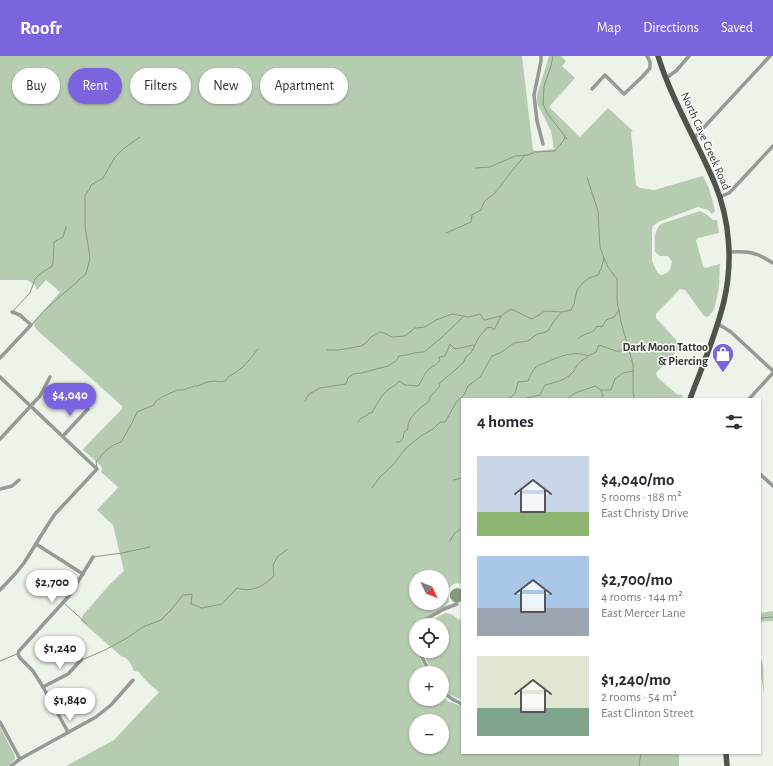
<!DOCTYPE html>
<meta charset="utf-8">
<style>
:root{--surface:#fff;--page:#f7f7f7;--text:#2b2b33;--muted:#7c7c81;--accent:#7c64df}
body{margin:0;font-family:"Alegreya Sans",sans-serif;background:var(--page);color:var(--text);height:100vh;display:flex;flex-direction:column;font-size:15px;white-space:nowrap}
*{box-sizing:border-box;margin:0}
p{font-size:13px;color:var(--muted)}
.icon{flex:none;width:22px;height:22px;fill:none;stroke:currentColor;stroke-width:2;stroke-linecap:round;stroke-linejoin:round}
.map{position:relative;flex:1;overflow:hidden}
.sheet{position:absolute;left:461px;top:342px;width:300px;height:356px;display:flex;flex-direction:column;background:var(--surface);border-radius:0px;box-shadow:0 1px 3px #0004}
.sheet>*{flex:none}
.guide{position:absolute;left:12px;top:12px;width:380px;height:36px;display:flex;gap:8px}
.needle{width:26px;rotate:133deg}
.tools{position:absolute;left:409px;top:514px;display:grid;gap:8px}
.tools a{display:grid;place-items:center;width:40px;height:40px;border-radius:50%;background:var(--surface);box-shadow:0 1px 3px #0004;font-size:20px}
.price{position:absolute;translate:-50% -34px;padding:0 9px;border-radius:14px;background:#fff;color:#222;font-size:13px;line-height:26px;filter:drop-shadow(0 1px 2px #0008)}
.price::after{content:'';position:absolute;left:50%;top:24px;width:12px;height:9px;margin-left:-6px;background:inherit;clip-path:polygon(0 0,100% 0,50% 100%)}
.price.selected{background:var(--accent);color:#fff}
ul{padding:0;list-style:none}
li{display:flex;align-items:center;gap:12px;height:100px;padding:0 16px}
li span{display:grid;place-items:center;flex:none;width:112px;height:80px;border-radius:0px;color:#555}
li>.icon{margin-inline-start:auto}
span .icon{width:48px;height:48px;fill:#fffc;stroke-width:1}
li b{font-size:17px}
h2{display:flex;justify-content:space-between;align-items:center;height:48px;padding:0 16px;font-size:17px}
.pill{padding:0 14px;border-radius:18px;background:var(--surface);box-shadow:0 1px 3px #0004;font-size:14px;line-height:36px}
.pill.selected{background:var(--accent);color:#fff}
header{display:flex;align-items:center;gap:24px;box-sizing:border-box;height:56px;padding:0 20px;background:var(--accent);color:#fff}
header strong{font-size:19px}
nav{display:flex;gap:22px;margin-inline-start:auto;font-size:14px}
.map>svg:first-child{display:block}
</style>
<header>
<strong>Roofr</strong>
<nav><a>Map</a><a>Directions</a><a>Saved</a></nav>
</header>
<div class="map">
<svg width="773" height="710" viewBox="0 0 773 710">
<rect width="100%" height="100%" fill="#ecf3e9"/>
<!-- green -->
<g fill="#b6ccb0" fill-rule="evenodd">
<path d="M0,0H522L533,94L536,95L554,93L551,75L537,47V39L549,0H561L566,5L562,10L575,22L549,51L580,81L608,52L633,75L631,76L636,129L640,132L654,134L703,120L709,132L715,155L712,158L708,154L698,151L658,166L653,170L652,173V205L657,216L661,219C670,217 670,214 672,206L668,200H660L655,196C655,187 653,175 661,168L700,155L706,158L713,164H717L719,177L698,182L696,184L703,210L705,212L720,208L719,232L714,254L708,261L704,260L685,234L680,233L656,258V262L678,286L680,292L656,317L657,321L678,339L680,338L683,340L682,343H462V528C455,526 452,529 448,534L449,546L443,552L420,565L413,573L411,581L416,595H417L427,617H416V643H442V640L449,646L462,650V697H679V710H66L114,684L159,636C152,630 144,624 139,616L134,615C131,608 129,602 121,600L81,565L83,559L111,527L124,515L113,469L97,454L116,434L118,431L101,416L102,412L101,410L83,394L84,392L122,353V350L37,274L33,268L37,262L60,236L46,224L37,234L35,229L27,224H0ZM416,521H442V547H416ZM416,665H442V691H416Z"/>
<path d="M773,555V565L760,566V557Z"/>
<path d="M445,557C451,557 455,560 459,564L462,561V644L448,638L442,632V617H433L422,595H442V569H423Z"/>
<path d="M760,602L763,609L764,637L760,615Z"/>
<path d="M0,671L15,700V703L8,710H0Z"/>
</g>
<!-- water -->
<path fill="#84997e" d="M458,532L462,534V545L456,547C447,543 448,533 458,532Z"/>
<g fill="none" stroke-linecap="round" stroke-linejoin="round">
<!-- stream -->
<g stroke="#84997e" stroke-width="1">
<path d="M553,0L551,10L544,30L543,48L547,57L567,83"/>
<path d="M476,112L490,111L515,100L528,99L535,96L555,95L564,84L565,80"/>
<path d="M587,121L598,155L600,191L604,202L608,211L617,223V245L621,266L633,308V335L634,343"/>
<path d="M446,177L471,166L472,159L481,154L484,146L488,142L494,138L498,133L511,116L525,99"/>
<path d="M13,255L30,237L35,223L40,218L52,210L53,207L54,186L63,181L66,171"/>
<path d="M32,268L48,251L86,218L90,202L85,170V139L89,134L91,129L103,122L115,101L123,93L140,81"/>
<path d="M578,283C582,278 589,278 595,274L597,270L602,271L606,264L614,261L619,254"/>
<path d="M327,294H339L361,290L366,287L371,281L380,276L384,277L392,281L405,280L415,272L425,271L436,264L452,258L469,261L480,258L484,264L501,260L511,253L532,263L545,255L563,256L571,254L574,248L577,234L583,227L589,222L598,219L601,213L604,202"/>
<path d="M526,342L540,339L545,329C556,326 567,324 574,315C576,312 577,308 580,306C582,304 585,303 588,301"/>
<path d="M508,343L515,338L518,326L528,325C530,321 532,314 536,311C538,309 542,308 545,307C558,301 574,294 588,300L596,296L599,289L619,296L627,289"/>
<path d="M567,343L575,337L595,330L601,334H611L615,323L623,317L633,315"/>
<path d="M601,343L603,340L601,334"/>
<path d="M305,345L309,338L320,332L346,328L348,322L353,318L361,317L388,310L396,305L399,300L406,299L414,297L424,296L440,283L463,261"/>
<path d="M358,366L361,362L366,360L369,357H372C376,348 382,339 389,333C393,330 397,329 399,325L405,329L418,330C422,325 425,316 429,313C433,309 435,311 440,304L439,301L445,300L450,288L455,293L474,289"/>
<path d="M396,386H400L403,382L404,376L408,373C406,362 422,351 429,345L430,341L439,331L440,327L463,307L466,301L471,297L479,281L487,272L491,271L494,274L501,260"/>
<path d="M97,411L96,406C104,396 109,390 121,386L132,367L137,356L154,349L156,345L162,341L177,334H183L194,330H198L207,326L214,325L221,326L225,325L229,320L235,317L244,310L258,293"/>
<path d="M453,424L462,422"/>
<path d="M372,432L380,421L394,408L399,401L406,392L421,380L433,373L440,366H445L457,345L464,339L468,330L480,321L492,300L500,297L514,287L528,285L537,278L543,277L548,275L554,265L561,257"/>
<path d="M450,485L454,478L462,472"/>
<path d="M93,501L122,497L150,491"/>
<path d="M64,547L87,568"/>
<path d="M760,562L773,561"/>
<path d="M84,603L105,594L127,582L143,571L161,564L171,554L183,539L192,538L191,548L202,552L222,548L237,532C251,537 264,530 274,520L273,509L278,500L288,493"/>
<path d="M0,605L17,598"/>
<path d="M639,710L641,697"/>
</g>
<!-- street -->
<g stroke="#969995" stroke-width="3.5">
<path d="M541,0V5L534,39L537,65L543,88"/>
<path d="M666,22L676,15L689,0"/>
<path d="M592,33L605,19L624,38L642,21L650,12V6L647,0"/>
<path d="M694,82L770,0"/>
<path d="M720,141L729,137L732,134L773,90"/>
<path d="M729,196C749,195 756,196 773,207"/>
<path d="M718,268L731,276L773,315"/>
<path d="M0,302L31,269L20,259L12,256"/>
<path d="M0,321L97,413L55,458L49,467L24,507L16,517L0,534"/>
<path d="M749,343L773,317"/>
<path d="M63,380L88,353"/>
<path d="M0,383L40,340L50,321"/>
<path d="M760,418L773,430"/>
<path d="M0,433L12,430L19,424"/>
<path d="M36,488L83,518"/>
<path d="M419,569L421,566L444,553L457,548"/>
<path d="M416,575L415,581L416,585"/>
<path d="M419,595L430,617"/>
<path d="M43,631L68,618L82,603"/>
<path d="M442,635L452,643L462,648"/>
<path d="M0,666L20,703"/>
<path d="M68,676L43,631L33,615L20,602L18,598L19,595L69,540L93,501"/>
<path d="M11,710L20,703L96,661L111,649L133,624"/>
</g>
<!-- primary -->
<g stroke="#4e534c" stroke-width="5.5">
<path d="M658,0C672,45 697,85 715,128C730,164 733,207 724,245C716,279 702,311 690,343"/>
<path d="M726,697L727,710"/>
</g>
</g>
<!-- icons -->
<defs>
<g id="shop-pin" transform="scale(1.15)"><path d="M0 17L-7.5 6A9.5 9.5 0 1 1 7.5 6Z" fill="#7c64df" stroke="#fcfffb"/><path d="M-5-2.5h2.3a2.7 3.5 0 0 1 5.4 0H5L5.5 6h-11ZM-1.5-2.5h3a1.5 2.3 0 0 0-3 0Z" fill="#fff"/></g>
</defs>
<g fill-rule="evenodd">
<use href="#shop-pin" x="723" y="298"/>
</g>
<g text-anchor="middle" dominant-baseline="central" stroke-width="3" stroke-linejoin="round" paint-order="stroke">
<!-- street labels -->
<g font-size="12" fill="#333632" stroke="#fcfffb">
<text transform="translate(706 85) rotate(66)">North Cave Creek Road</text>
</g>
<!-- poi labels -->
<g font-size="12" font-weight="bold" fill="#333632" stroke="#fcfffb" text-anchor="end">
<text x="708" y="291">Dark Moon Tattoo<tspan x="708" dy="14">&amp; Piercing</tspan></text>
</g>
</g>
</svg>
<div class="tools">
<a><svg class="needle" viewBox="-14 -14 28 28"><path d="M0-13l5 13h-10z" fill="#e53935"/><path d="M0 13l5-13h-10z" fill="#7c7c81"/></svg></a>
<a><svg class="icon" aria-label="locate" viewBox="0 0 24 24"><circle cx="12" cy="12" r="6"/><path d="M12 2v4M12 18v4M2 12h4M18 12h4"/></svg></a>
<a>+</a>
<a>−</a>
</div>
<b class="price selected" style="left:70px;top:361px">$4,040</b>
<b class="price" style="left:52px;top:548px">$2,700</b>
<b class="price" style="left:60px;top:614px">$1,240</b>
<b class="price" style="left:70px;top:666px">$1,840</b>
<div class="guide">
<a class="pill">Buy</a>
<a class="pill selected">Rent</a>
<a class="pill">Filters</a>
<a class="pill">New</a>
<a class="pill">Apartment</a>
</div>
<section class="sheet">
<h2>4 homes<svg class="icon" aria-label="filters" viewBox="0 0 24 24"><path d="M4 7h16M4 17h16"/><circle cx="9" cy="7" r="2"/><circle cx="15" cy="17" r="2"/></svg></h2>
<ul>
<li><span style="background:linear-gradient(#c9d6e8 70%,#8fb573 0)"><svg class="icon" aria-label="home" viewBox="0 0 24 24"><path d="M3 11l9-7 9 7M6 9v11h12V9"/></svg></span><div><b>$4,040/mo</b><p>5 rooms · 188 m²</p><p>East Christy Drive</p></div></li>
<li><span style="background:linear-gradient(#a9c7e8 65%,#9aa5b1 0)"><svg class="icon" aria-label="home" viewBox="0 0 24 24"><path d="M3 11l9-7 9 7M6 9v11h12V9"/></svg></span><div><b>$2,700/mo</b><p>4 rooms · 144 m²</p><p>East Mercer Lane</p></div></li>
<li><span style="background:linear-gradient(#dfe7d0 65%,#7fa58c 0)"><svg class="icon" aria-label="home" viewBox="0 0 24 24"><path d="M3 11l9-7 9 7M6 9v11h12V9"/></svg></span><div><b>$1,240/mo</b><p>2 rooms · 54 m²</p><p>East Clinton Street</p></div></li>
</ul>
</section>
</div>
